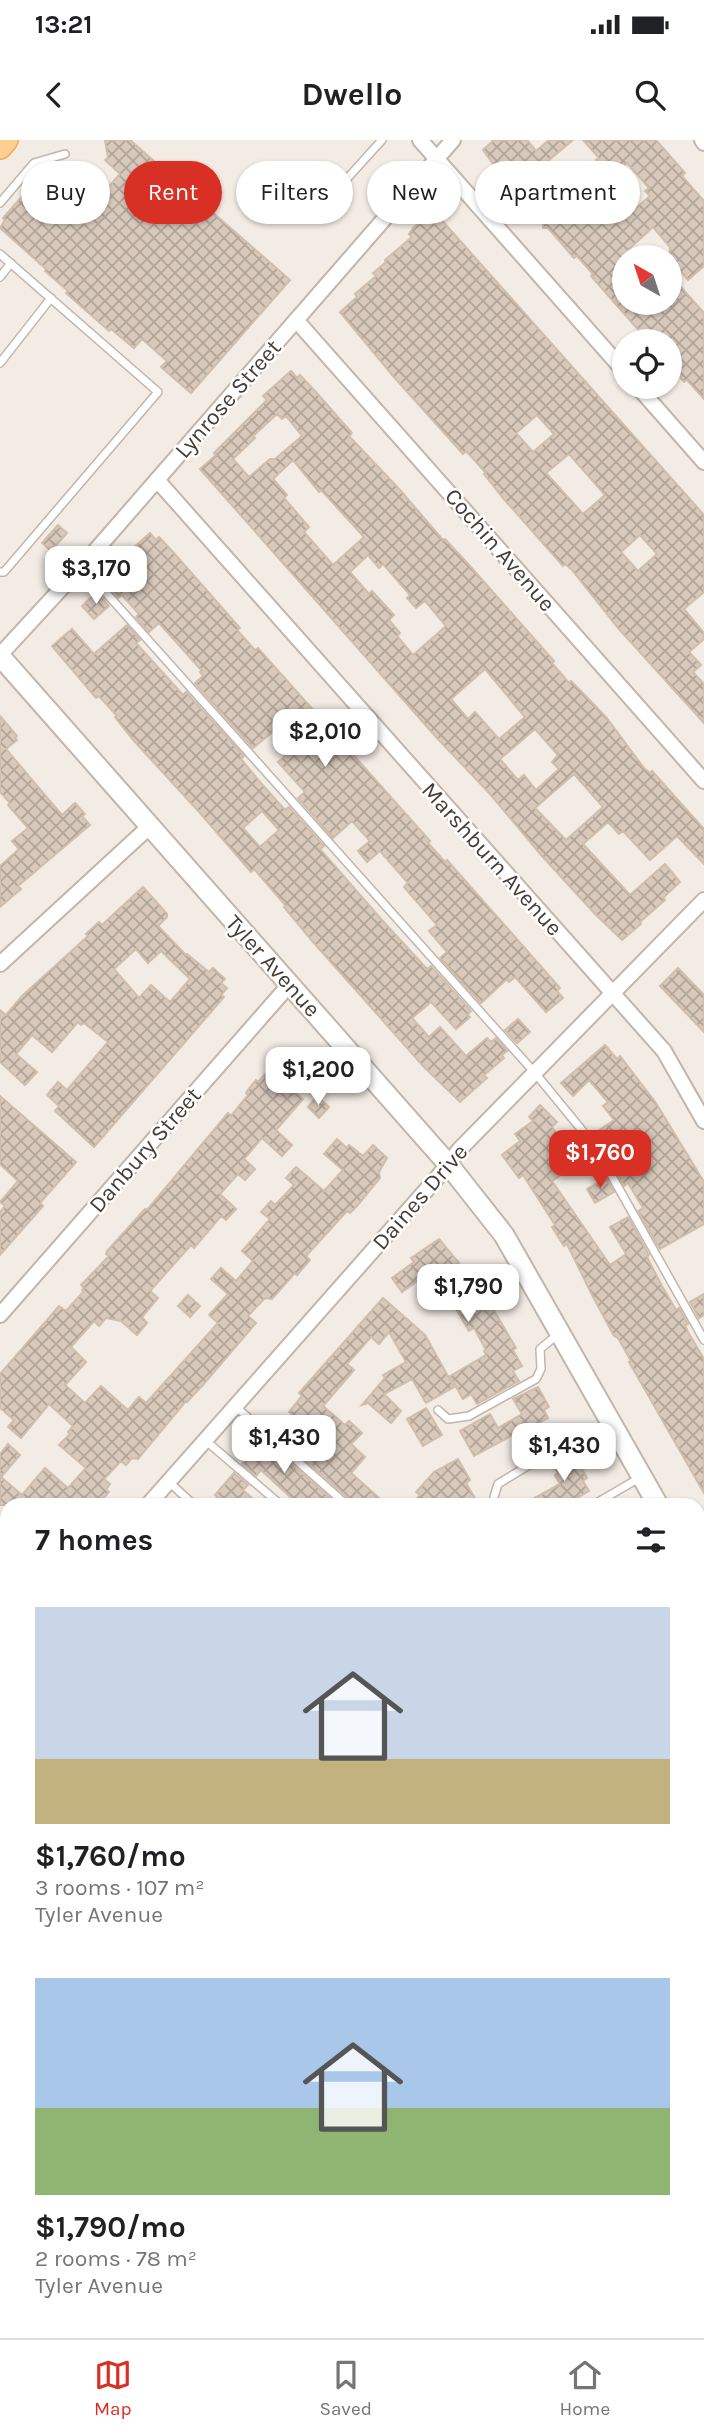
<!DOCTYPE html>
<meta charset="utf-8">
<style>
:root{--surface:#fff;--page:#f6f6f6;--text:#202124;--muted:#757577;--line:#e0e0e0;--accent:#d93025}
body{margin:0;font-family:Karla,sans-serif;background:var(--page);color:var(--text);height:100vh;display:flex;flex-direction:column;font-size:26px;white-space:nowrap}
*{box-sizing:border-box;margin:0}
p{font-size:23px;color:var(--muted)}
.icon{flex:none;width:38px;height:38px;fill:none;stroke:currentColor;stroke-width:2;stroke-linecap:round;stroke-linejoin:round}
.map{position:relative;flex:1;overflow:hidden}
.panel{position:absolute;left:0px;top:1358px;width:705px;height:840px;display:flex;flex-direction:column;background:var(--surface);border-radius:21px 21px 0 0;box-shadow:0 2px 5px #0004}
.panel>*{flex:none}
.top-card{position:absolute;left:21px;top:21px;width:663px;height:63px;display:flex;gap:14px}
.needle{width:46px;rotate:321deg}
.fabs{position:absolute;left:612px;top:105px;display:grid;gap:14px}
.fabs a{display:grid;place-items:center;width:70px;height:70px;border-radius:50%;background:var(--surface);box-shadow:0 2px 5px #0004;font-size:35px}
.price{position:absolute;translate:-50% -60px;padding:0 16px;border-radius:14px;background:#fff;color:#222;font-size:23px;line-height:46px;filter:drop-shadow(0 2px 4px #0008)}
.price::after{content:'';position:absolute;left:50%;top:42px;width:21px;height:16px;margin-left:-10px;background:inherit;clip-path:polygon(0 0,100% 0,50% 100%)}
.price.active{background:var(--accent);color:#fff}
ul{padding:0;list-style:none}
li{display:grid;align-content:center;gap:14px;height:371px;padding:0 35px}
li span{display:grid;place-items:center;height:217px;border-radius:0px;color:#555}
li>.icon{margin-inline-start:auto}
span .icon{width:126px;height:126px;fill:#fffc;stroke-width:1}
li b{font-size:30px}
h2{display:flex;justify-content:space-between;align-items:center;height:84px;padding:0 35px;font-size:30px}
.tag{padding:0 24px;border-radius:32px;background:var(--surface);box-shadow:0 2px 5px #0004;font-size:24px;line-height:63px}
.tag.active{background:var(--accent);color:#fff}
.status{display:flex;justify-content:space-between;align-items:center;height:49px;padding:0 35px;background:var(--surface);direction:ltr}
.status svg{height:19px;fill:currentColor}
header{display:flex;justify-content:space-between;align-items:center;height:91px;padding:0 35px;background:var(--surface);font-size:32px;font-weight:700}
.menu{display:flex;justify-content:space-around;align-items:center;height:98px;border-top:2px solid var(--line);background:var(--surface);font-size:19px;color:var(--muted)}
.menu a{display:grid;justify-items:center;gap:4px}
.menu .active{color:var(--accent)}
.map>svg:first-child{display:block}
</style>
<div class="status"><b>13:21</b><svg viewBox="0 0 49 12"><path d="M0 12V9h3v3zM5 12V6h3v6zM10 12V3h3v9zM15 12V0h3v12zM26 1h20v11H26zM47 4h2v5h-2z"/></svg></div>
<header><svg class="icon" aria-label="back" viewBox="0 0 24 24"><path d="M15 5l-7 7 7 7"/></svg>Dwello<svg class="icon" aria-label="search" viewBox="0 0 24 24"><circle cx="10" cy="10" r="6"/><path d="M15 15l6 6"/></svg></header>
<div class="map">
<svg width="704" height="2198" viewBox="0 0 704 2198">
<defs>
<pattern id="building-cross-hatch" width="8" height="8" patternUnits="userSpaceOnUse" patternTransform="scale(1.75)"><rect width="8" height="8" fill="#d8c9bc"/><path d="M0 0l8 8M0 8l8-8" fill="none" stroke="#b1a499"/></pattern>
</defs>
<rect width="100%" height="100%" fill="#f3ece4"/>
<!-- building -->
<g fill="url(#building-cross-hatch)" stroke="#d0bdab" stroke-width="2" fill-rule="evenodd">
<path d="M105,0H130L290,140L191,253L161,227L167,221L142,199L134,208L111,189L109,191L66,153L68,151L45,131L46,129L0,88L5,80L3,78L33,44L55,43L87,71L120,34L105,20L108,18Z"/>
<path d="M494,0H527L536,11L549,0H573L536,31L541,37L540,38L557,57L575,42L595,65L600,61L620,82L650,56L645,51L649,48L627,23L612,36L596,20L599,18L583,0H656L685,33L682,36L704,61V126L688,140L670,119V107L653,87L628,110L635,117H625V163H670V156L681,147L704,173V259L687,240L684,242L670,226V201H648L591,136L593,134L577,116L574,118L548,88H543V83L493,24L483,10Z"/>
<path d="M430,74L436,80L439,77L704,375V452L684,469L704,493V499L689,512L701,525L693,532L704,544V583L618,488L572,430L565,424L563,426L503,358L484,334L486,333L466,311L463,314L393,236L340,172L357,157L355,154L376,136L373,133L386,122L385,120L412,97L409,94L413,88ZM537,275L554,294L533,312L516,293ZM569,314L605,355L583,374L546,333ZM640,395L657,414L638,431L621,412Z"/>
<path d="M291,231L297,238L300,235L315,251L352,293L349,296L401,351L443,400L445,399L470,426L554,521L552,523L569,543L571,541L606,577L644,628L650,633L652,631L704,689V724L677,696L650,720L623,691L619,694L608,682L583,704L630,755L665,724L680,742L663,758L665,760L640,782L641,784L622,800L595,774L541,715L490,654L436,597L200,329L216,315L214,313L267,260L263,256ZM277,274L282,279L286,276L302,296L275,319H270L249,337L233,319L255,298L253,296ZM293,320L319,352L321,350L364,397L333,425L304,392L309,387L284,358L287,355L274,340V338ZM368,415L379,428L383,424L410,455L407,458L416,468L425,461L446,486L413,515L397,496L400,493L389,480L394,475L372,451L369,454L350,432ZM485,529L525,577L499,599L475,572L468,579L451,559ZM535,589L558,615L552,622L559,629L536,650L524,635L518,640L500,619ZM574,634L603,667L566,700L535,668Z"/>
<path d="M58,385L67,393L51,411L42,403Z"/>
<path d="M150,393L156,400L159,397L173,412L240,488L237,490L255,510L258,508L430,701L428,703L445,722L447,720L560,848L557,851L563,858L546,872L515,837L509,842L507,839L481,863L440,818L447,812L429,791L437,785L404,747L408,743L380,711L367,722L358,711L370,701L352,681L333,698L298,658L305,652L278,622L292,610L275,590L253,608L195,543L203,536L200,532L202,531L159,483L149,492L136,477L139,474L122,455L118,458L106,444L110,441L107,438L135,413L133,408Z"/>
<path d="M97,452L109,466L94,479L82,466Z"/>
<path d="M127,485L140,500L136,503L183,555L186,552L244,616L241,619L260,642L285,670L289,667L324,706L320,709L381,779L427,829L431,826L471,871L467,875L470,877L456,889L431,862L412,878L429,897L440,887L466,916L487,898L491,902L496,898L507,911L502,915L504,918L484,935L487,938L460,962L424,927L313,802L284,767L286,766L254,729L251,732L200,673L134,601L115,577L117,576L99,556L96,558L52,506L72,489L94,514ZM262,671L279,690L260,707L243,688Z"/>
<path d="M0,576L17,596L15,598L17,600L6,609L44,654L62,675L75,663L85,674L82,676L90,685L18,746L21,749L0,767V726L19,709L12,701L28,688L8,665L10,663L0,652Z"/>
<path d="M143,747L167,774V777L158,786L186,815L187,814L209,832L213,828L225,839L221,843L227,848L221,855L224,857L94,1007L55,971L59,966L47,955L58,942L67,950L108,902L84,883L81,885L78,882L52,912L32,895L16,914L37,932L25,945L0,922V870L6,875L22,856L88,796L86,794L99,782L102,785ZM136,809L148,823L161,811L190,839L170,862L151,845L139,858L114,829Z"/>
<path d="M678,828L704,855V892L660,846Z"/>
<path d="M518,879L530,892L517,903L505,890Z"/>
<path d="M605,905L617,919L620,916L656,963L704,1042V1084L660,1109L638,1071L643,1068L628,1043L624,1046L616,1031L620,1029L604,1005L601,1007L592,995L614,980L603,966L608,962L589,940L573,956L561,943Z"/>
<path d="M288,918L303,931L289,947L303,959L276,990L292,1005L282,1016L262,998L244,1019L255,1029L245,1040L238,1034L220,1054L236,1069L226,1080L221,1076L194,1108L191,1105L150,1151L158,1158L142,1177L147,1183L137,1195L121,1181L106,1178L99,1186L94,1181L71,1207L86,1222L65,1245L85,1263L101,1246L128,1270L139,1257L146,1263L218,1183L209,1175L228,1154L211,1139L221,1128L236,1141L253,1121L242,1111L270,1079L261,1072L271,1061L275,1065L294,1045L286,1038L296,1027L324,1051L343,1030L324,1014L337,999L347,1008L349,1005L363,1016L373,1005L387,1018L379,1032L380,1038L357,1066L350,1073L347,1071L306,1116L310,1120L297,1135L295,1133L272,1159L265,1158L248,1176L256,1183L202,1246L187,1262L186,1261L138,1319L132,1318L126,1325L121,1321L104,1339L110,1344L106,1350L109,1352L97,1365H0V1314L8,1304L20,1315L1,1337L22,1355L45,1328L68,1348L86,1328L59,1305L70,1294L68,1292L73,1286L49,1264L21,1298L8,1287L14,1280L0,1268V1234L59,1166L66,1171L83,1152L82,1150L84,1148L81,1145L109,1116L106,1114L107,1111L145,1069L147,1070L228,973L231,976L248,955L246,953L247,951L256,940L258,942L271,928L278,930Z"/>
<path d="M0,956L76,1022L40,1063L43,1066L0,1115V1072L5,1066L0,1062L18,1041L0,1024Z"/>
<path d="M317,956L329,967L319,978L308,967Z"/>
<path d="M540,965L557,982L552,987L569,1010L582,1001L591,1014L552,1041L610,1125L626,1114L610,1087L628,1077L649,1115L647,1117L662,1146L676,1170L679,1168L688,1184L685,1185L688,1192L704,1219V1353L629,1222L631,1221L618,1198L614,1196L591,1153L567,1104L564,1106L552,1087L555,1085L523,1035L519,1038L502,1015L520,1001L515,994L533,981L529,977Z"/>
<path d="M606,1038L614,1052L595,1063L587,1049Z"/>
<path d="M439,1099L459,1123L457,1124L467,1138L463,1141L478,1169L489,1162L516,1208L513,1210L522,1226L513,1231L519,1241L477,1264L471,1254L463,1259L450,1236L486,1215L484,1211L486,1210L474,1188L469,1191L451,1161L453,1160L437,1138L429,1143L424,1136L402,1152L392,1138L414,1122L411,1118Z"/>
<path d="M704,1154V1175L699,1178L690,1162Z"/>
<path d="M188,1155L200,1166L190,1177L178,1166Z"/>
<path d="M383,1158L425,1195L454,1247L426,1263L412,1239L384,1254L401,1271L391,1283L368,1263L362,1265L385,1238L383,1235L406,1222L389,1192L379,1204L371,1197L347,1224L354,1230L323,1266L345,1285L349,1281L362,1293L351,1304L365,1317L351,1333L387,1365H353L351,1360L289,1306L306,1287L289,1272L302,1256L299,1253Z"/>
<path d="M538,1247L549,1267L544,1270L548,1278L539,1283L549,1301L533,1310L522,1290L474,1316L460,1291L490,1274L498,1288L522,1274L513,1259Z"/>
<path d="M426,1268L442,1295L423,1306L407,1279Z"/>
<path d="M260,1298L281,1315L338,1365H299L261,1330L256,1336L242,1324L247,1318L243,1314Z"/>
<path d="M567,1311L574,1324L578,1322L587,1338L583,1341L589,1351L565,1365H522L560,1344L555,1335L558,1333L551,1319Z"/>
<path d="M458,1319L470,1340L466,1343L479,1365H411L420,1355L416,1352L434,1332Z"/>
<path d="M234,1333L248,1345L243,1350L260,1365H214L219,1359L215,1355Z"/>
</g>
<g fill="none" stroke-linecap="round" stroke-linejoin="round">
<!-- service casing -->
<g stroke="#c2b5a9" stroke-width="10">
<g id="service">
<path d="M335,52L382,0"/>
<path d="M0,63L34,23L65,14"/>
<path d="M0,114L158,252L4,432H0"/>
<path d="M0,137L11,123"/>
<path d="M0,223L51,158"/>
<path d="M82,426L535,933L581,989L609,1031L704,1200"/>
<path d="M235,1266L347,1365"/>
<path d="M438,1270L448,1279L469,1276L536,1239L541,1229L540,1209L557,1195"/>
<path d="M205,1300L281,1365"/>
<path d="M169,1342L194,1365"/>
<path d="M494,1357L498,1344L552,1311L611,1284"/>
<path d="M593,1365L641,1337"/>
<path d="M0,1600L7,1606"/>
<path d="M0,1680L7,1686"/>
<path d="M0,1761L7,1767"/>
<path d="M698,1950L704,1955"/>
<path d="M0,2018L7,2010"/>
<path d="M494,2191L503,2198"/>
</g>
</g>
<!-- minor casing -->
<g stroke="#c2b5a9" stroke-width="18">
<g id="minor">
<path d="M420,0L625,232"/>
<path d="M702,0L704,3"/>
<path d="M296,180L704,641"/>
<path d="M638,247L704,322"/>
<path d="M157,340L664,911L704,981"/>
<path d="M0,515L82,426L453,0"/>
<path d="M0,824L149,687"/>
<path d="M0,1175L290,844"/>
<path d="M148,1365L436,1039L459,1010L704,760"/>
<path d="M698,1529L704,1526"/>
<path d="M0,1535L7,1527"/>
</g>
</g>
<!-- tertiary casing -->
<g stroke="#c2b5a9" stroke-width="23">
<g id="tertiary">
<path d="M0,516L448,1024L504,1095L658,1365"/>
<path d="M698,1436L704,1446"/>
<path d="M698,2135L704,2128"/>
<path d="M641,2198L648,2191"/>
</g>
</g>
<!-- primary casing -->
<g stroke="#eaaa5b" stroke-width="26">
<path id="primary" d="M0,7L6,0"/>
</g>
<!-- service -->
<use href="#service" stroke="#fff" stroke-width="7"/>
<!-- minor -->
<use href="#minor" stroke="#fff" stroke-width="14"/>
<!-- tertiary -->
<use href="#tertiary" stroke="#fff" stroke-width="19"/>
<!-- primary -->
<use href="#primary" stroke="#ffcf91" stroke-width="23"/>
</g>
<g text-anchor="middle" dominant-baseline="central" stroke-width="5" stroke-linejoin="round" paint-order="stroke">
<!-- street labels -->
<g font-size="23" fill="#453c33" stroke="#fff">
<text transform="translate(228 259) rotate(-49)">Lynrose Street</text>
<text transform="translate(500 410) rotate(49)">Cochin Avenue</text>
<text transform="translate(492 719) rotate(48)">Marshburn Avenue</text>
<text transform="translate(273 826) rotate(48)">Tyler Avenue</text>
<text transform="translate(145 1010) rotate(-49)">Danbury Street</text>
<text transform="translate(420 1057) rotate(-49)">Daines Drive</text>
</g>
</g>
</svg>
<div class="fabs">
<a><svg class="needle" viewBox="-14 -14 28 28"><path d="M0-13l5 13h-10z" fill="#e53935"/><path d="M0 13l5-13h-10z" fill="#757577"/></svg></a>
<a><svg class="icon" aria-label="locate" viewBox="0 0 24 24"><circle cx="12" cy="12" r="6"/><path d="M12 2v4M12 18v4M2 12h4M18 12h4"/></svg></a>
</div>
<b class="price" style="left:96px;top:466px">$3,170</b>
<b class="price" style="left:325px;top:629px">$2,010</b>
<b class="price" style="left:318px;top:967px">$1,200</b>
<b class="price active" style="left:600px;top:1050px">$1,760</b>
<b class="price" style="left:468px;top:1184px">$1,790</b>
<b class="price" style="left:284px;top:1335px">$1,430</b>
<b class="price" style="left:564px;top:1343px">$1,430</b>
<div class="top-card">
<a class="tag">Buy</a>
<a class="tag active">Rent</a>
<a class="tag">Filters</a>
<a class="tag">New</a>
<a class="tag">Apartment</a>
</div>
<section class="panel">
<h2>7 homes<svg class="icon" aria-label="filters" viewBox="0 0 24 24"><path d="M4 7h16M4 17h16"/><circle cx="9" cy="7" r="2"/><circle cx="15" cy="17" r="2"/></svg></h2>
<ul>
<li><span style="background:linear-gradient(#c9d6e8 70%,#c2b280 0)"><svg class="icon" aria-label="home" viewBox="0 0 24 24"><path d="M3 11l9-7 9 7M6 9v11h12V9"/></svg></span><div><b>$1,760/mo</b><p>3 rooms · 107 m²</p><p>Tyler Avenue</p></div></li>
<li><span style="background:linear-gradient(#a9c7e8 60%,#8fb573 0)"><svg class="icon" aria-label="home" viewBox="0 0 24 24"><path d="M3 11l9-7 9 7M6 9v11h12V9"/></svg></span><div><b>$1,790/mo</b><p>2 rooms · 78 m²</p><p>Tyler Avenue</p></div></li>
</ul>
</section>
</div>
<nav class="menu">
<a class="active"><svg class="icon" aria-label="map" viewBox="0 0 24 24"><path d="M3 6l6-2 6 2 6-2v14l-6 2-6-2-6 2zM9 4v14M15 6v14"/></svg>Map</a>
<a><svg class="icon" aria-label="saved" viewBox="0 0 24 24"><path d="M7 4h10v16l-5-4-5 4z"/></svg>Saved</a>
<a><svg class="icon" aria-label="home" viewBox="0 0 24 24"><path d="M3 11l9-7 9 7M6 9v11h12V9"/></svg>Home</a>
</nav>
